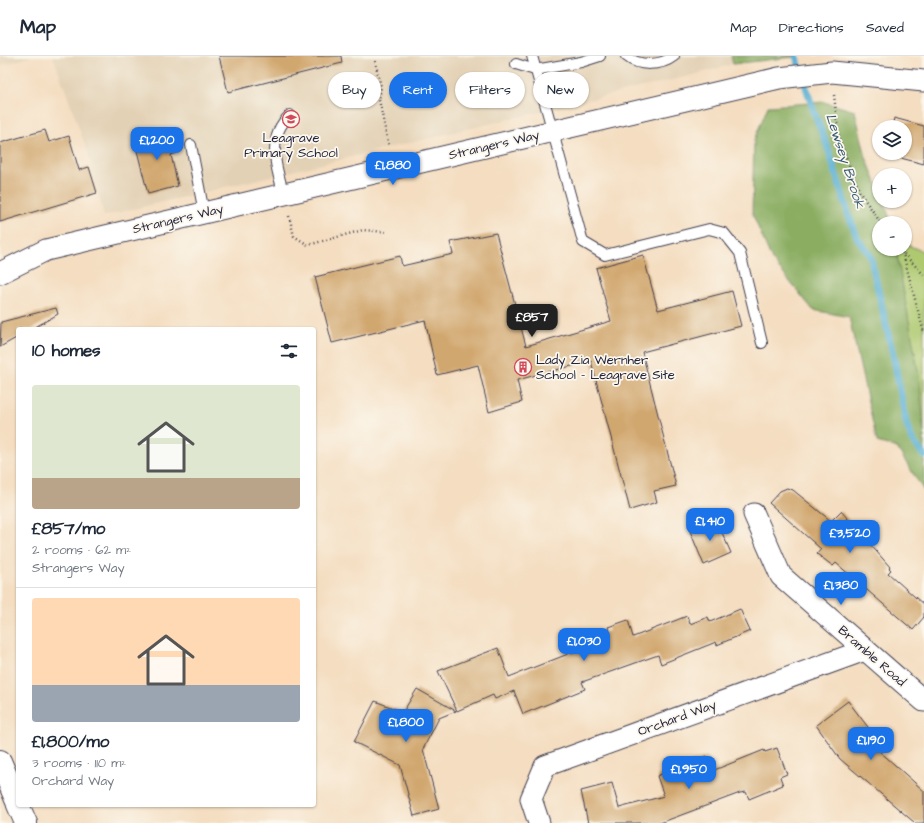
<!DOCTYPE html>
<meta charset="utf-8">
<style>
:root{--surface:#fff;--page:#f2f2f3;--text:#1f2937;--muted:#747a83;--line:#e0e1e3;--accent:#1a73e8}
body{margin:0;font-family:"Architects Daughter",sans-serif;background:var(--page);color:var(--text);height:100vh;display:flex;flex-direction:column;font-size:15px;white-space:nowrap}
*{box-sizing:border-box;margin:0}
p{font-size:13px;color:var(--muted)}
.icon{flex:none;width:22px;height:22px;fill:none;stroke:currentColor;stroke-width:2;stroke-linecap:round;stroke-linejoin:round}
.map{position:relative;flex:1;overflow:hidden}
.panel{position:absolute;left:16px;top:271px;width:300px;height:480px;display:flex;flex-direction:column;background:var(--surface);border-radius:4px;box-shadow:0 1px 3px #0004}
.panel>*{flex:none}
.banner{position:absolute;left:328px;top:16px;width:380px;height:36px;display:flex;gap:8px}
.tools{position:absolute;left:872px;top:64px;display:grid;gap:8px}
.tools a{display:grid;place-items:center;width:40px;height:40px;border-radius:50%;background:var(--surface);box-shadow:0 1px 3px #0004;font-size:20px}
.price{position:absolute;translate:-50% -34px;padding:0 9px;border-radius:8px;background:var(--accent);color:#fff;font-size:13px;line-height:26px;filter:drop-shadow(0 1px 2px #0008)}
.price::after{content:'';position:absolute;left:50%;top:24px;width:12px;height:9px;margin-left:-6px;background:inherit;clip-path:polygon(0 0,100% 0,50% 100%)}
.price.on{background:#222;color:#fff}
ul{padding:0;list-style:none}
li{display:grid;align-content:center;gap:8px;height:212px;padding:0 16px}
li+li{border-top:1px solid var(--line)}
li span{display:grid;place-items:center;height:124px;border-radius:4px;color:#555}
li>.icon{margin-inline-start:auto}
span .icon{width:72px;height:72px;fill:#fffc;stroke-width:1}
li b{font-size:17px}
h2{display:flex;justify-content:space-between;align-items:center;height:48px;padding:0 16px;font-size:17px}
.tag{padding:0 14px;border-radius:18px;background:var(--surface);box-shadow:0 1px 3px #0004;font-size:14px;line-height:36px}
.tag.on{background:var(--accent);color:#fff}
header{display:flex;align-items:center;gap:24px;box-sizing:border-box;height:56px;padding:0 20px;background:var(--surface);border-bottom:1px solid var(--line)}
header strong{font-size:19px}
nav{display:flex;gap:22px;margin-inline-start:auto;font-size:14px}
.map>svg:first-child{display:block}
</style>
<header>
<strong>Map</strong>
<nav><a>Map</a><a>Directions</a><a>Saved</a></nav>
</header>
<div class="map">
<svg width="924" height="767" viewBox="0 0 924 767">
<rect width="100%" height="100%" fill="#fbf7ec"/>
<filter id="ink" filterUnits="userSpaceOnUse"><feTurbulence type="fractalNoise" baseFrequency=".025" numOctaves="2"/><feDisplacementMap in="SourceGraphic" scale="8" xChannelSelector="R" yChannelSelector="G"/><feConvolveMatrix kernelMatrix="1 2 1 2 8 2 1 2 1" color-interpolation-filters="sRGB"/></filter>
<filter id="wash" filterUnits="userSpaceOnUse"><feTurbulence type="fractalNoise" baseFrequency=".012" numOctaves="4" result="noise"/><feDisplacementMap in="SourceGraphic" scale="16" xChannelSelector="R" yChannelSelector="G"/><feGaussianBlur stdDeviation="0.9" result="paint"/><feColorMatrix in="noise" values="0 0 0 0 0 0 0 0 0 0 0 0 0 0 0 0 0 1.4 0 .05"/><feComposite in="paint" operator="in"/></filter>
<g filter="url(#wash)">
<rect width="100%" height="100%" fill="#f4ddc0"/>
<!-- built -->
<g fill="#e3d1b5">
<path d="M0,0H32L0,10Z"/>
<path d="M53,0H793V1L733,8L697,18L104,160L88,97Z"/>
</g>
<!-- green -->
<path fill="#aec96f" stroke="#687655" d="M908,189L924,196V382L897,200Z"/>
<!-- forest -->
<g fill="#8aad62" stroke="#56684e">
<path d="M731,0H793V1L733,8Z"/>
<path d="M824,46L855,55L866,101L879,134V145H883L892,167H879V193H896L920,325L924,382V435L897,392L877,386L849,261L813,254L772,204L752,157L754,84L768,50Z"/>
</g>
<g fill="none" stroke-linecap="round" stroke-linejoin="round">
<!-- stream -->
<path stroke="#54add1" stroke-width="7" d="M796,0L815,59L827,89L849,160L858,183L870,199L894,303L906,366L912,383L924,400"/>
</g>
<g id="blocks">
<!-- building -->
<g fill="#d1a770">
<path d="M219,0H341L342,7L228,36Z"/>
<path d="M894,62L924,70V108L885,98L905,97V71H892Z"/>
<path d="M45,74L49,86L69,80L79,114L89,111L97,137L0,166V87Z"/>
<path d="M170,74L176,97L171,99L178,130L148,138L134,83Z"/>
<path d="M496,177L526,290L611,265L596,212L643,199L658,254L732,235L741,270L642,296L676,430L654,435L657,446L630,454L591,305L517,324L522,346L489,356L478,309L437,319L425,264L332,287L315,221L400,200L402,210L453,198L450,186Z"/>
<path d="M56,252L58,258L32,273H18V281L0,291L1,266Z"/>
<path d="M787,432L793,434L831,465L841,455L890,511L889,512L891,514L888,517L924,549V561L913,574L836,507L833,510L817,498L821,493L769,447L780,435Z"/>
<path d="M716,463L731,497L704,509L690,475Z"/>
<path d="M740,553L750,575L717,589L716,586L661,608L658,599L582,626L585,633L523,658L514,635L495,643L493,639L457,655L438,615L498,592L509,621L581,593V591L591,588L589,581L609,575L608,571L628,564L633,581L687,560L690,568L708,561L710,566Z"/>
<path d="M417,633L456,655L439,662L423,693L439,753L414,760L400,709L354,686L375,645L403,656Z"/>
<path d="M848,645L874,679L867,684L924,735V767H915L840,703L816,669Z"/>
<path d="M777,692L787,718L780,721L783,729L749,743L746,736L740,737L660,767H588L581,735L612,727L619,752L664,740L657,720L685,708L707,700L712,715L764,694L765,696Z"/>
</g>
</g>
</g>
<g filter="url(#ink)">
<use href="#blocks" fill-opacity="0" stroke="#423e4f" stroke-width="1"/>
<g fill="none" stroke-linecap="round" stroke-linejoin="round">
<!-- service casing -->
<g stroke="#423e4f" stroke-width="12">
<g id="service">
<path d="M532,0L583,186L605,199L709,173L724,177L740,197L762,287"/>
<path d="M626,0C639,11 661,10 674,0"/>
<path d="M516,8L535,14L581,6L600,0"/>
<path d="M191,89L204,157"/>
<path d="M284,138C278,119 270,94 279,74C281,69 286,63 290,59"/>
</g>
</g>
<!-- minor casing -->
<g stroke="#423e4f" stroke-width="23">
<g id="minor">
<path d="M0,217L46,194L779,22L832,16L924,25"/>
<path d="M754,458L781,520L924,645"/>
<path d="M539,767L531,743L545,710L865,594"/>
</g>
</g>
<!-- tertiary casing -->
<g stroke="#423e4f" stroke-width="24">
<g id="tertiary">
<path d="M0,705L18,748"/>
<path d="M18,749L26,767"/>
</g>
</g>
<!-- path -->
<g stroke="#423e4f" stroke-width="2.5" stroke-dasharray="1 3" stroke-linecap="butt">
<path d="M375,5L381,31L379,44L389,91"/>
<path d="M834,39L839,83L860,137L881,167"/>
<path d="M289,160L294,180L308,189L363,174L387,176"/>
<path d="M900,193L903,198L924,277"/>
<path d="M904,198L924,219"/>
</g>
<!-- service -->
<use href="#service" stroke="#fff" stroke-width="10"/>
<!-- minor -->
<use href="#minor" stroke="#fff" stroke-width="21"/>
<!-- tertiary -->
<use href="#tertiary" stroke="#fff" stroke-width="22"/>
</g>
</g>
<!-- icons -->
<defs>
<g id="school-ring" transform="scale(0.9)"><circle r="9.5" fill="#fbf7ec" stroke="#d1495b" stroke-width="1.5"/><path d="M0-5L7-2L0 1L-7-2ZM-4 1L0 2.5L4 1V4Q0 6-4 4Z" fill="#d1495b"/></g>
<g id="building-ring" transform="scale(0.9)"><circle r="9.5" fill="#fbf7ec" stroke="#d1495b" stroke-width="1.5"/><path d="M-4-6H4V6H1V3H-1V6H-4ZM-2.5-4.3h1.7v1.8h-1.7ZM.8-4.3h1.7v1.8H.8ZM-2.5-1h1.7V.8h-1.7ZM.8-1h1.7V.8H.8Z" fill="#d1495b"/></g>
</defs>
<g fill-rule="evenodd">
<use href="#school-ring" x="291" y="63"/>
<use href="#building-ring" x="523" y="311"/>
</g>
<g text-anchor="middle" dominant-baseline="central" stroke-width="3.5" stroke-linejoin="round" paint-order="stroke">
<!-- poi labels -->
<g font-size="13" fill="#22223b" stroke="#fbf7ec">
<text x="291" y="82">Leagrave<tspan x="291" dy="15">Primary School</tspan></text>
<text x="536" y="304" text-anchor="start">Lady Zia Wernher<tspan x="536" dy="15">School - Leagrave Site</tspan></text>
</g>
<!-- street labels -->
<g font-size="13" fill="#22223b" stroke="#fbf7ec">
<text transform="translate(494 89) rotate(-13)">Strangers Way</text>
<text transform="translate(178 163) rotate(-13)">Strangers Way</text>
<text transform="translate(872 600) rotate(41)">Bramble Road</text>
<text transform="translate(677 662) rotate(-20)">Orchard Way</text>
</g>
<!-- water labels -->
<g font-size="14" font-style="italic" fill="#365a77" stroke="#fbf7ec">
<text transform="translate(845 105) rotate(72)">Lewsey Brook</text>
</g>
</g>
</svg>
<div class="tools">
<a><svg class="icon" aria-label="layers" viewBox="0 0 24 24"><path d="M12 4l9 5-9 5-9-5zM3 14l9 5 9-5"/></svg></a>
<a>+</a>
<a>−</a>
</div>
<b class="price" style="left:157px;top:105px">£1,200</b>
<b class="price" style="left:393px;top:130px">£1,880</b>
<b class="price on" style="left:532px;top:282px">£857</b>
<b class="price" style="left:710px;top:486px">£1,410</b>
<b class="price" style="left:850px;top:498px">£3,520</b>
<b class="price" style="left:841px;top:550px">£1,380</b>
<b class="price" style="left:584px;top:606px">£1,030</b>
<b class="price" style="left:406px;top:687px">£1,800</b>
<b class="price" style="left:871px;top:705px">£1,190</b>
<b class="price" style="left:689px;top:734px">£1,950</b>
<div class="banner">
<a class="tag">Buy</a>
<a class="tag on">Rent</a>
<a class="tag">Filters</a>
<a class="tag">New</a>
</div>
<section class="panel">
<h2>10 homes<svg class="icon" aria-label="filters" viewBox="0 0 24 24"><path d="M4 7h16M4 17h16"/><circle cx="9" cy="7" r="2"/><circle cx="15" cy="17" r="2"/></svg></h2>
<ul>
<li><span style="background:linear-gradient(#dfe7d0 75%,#b9a48a 0)"><svg class="icon" aria-label="home" viewBox="0 0 24 24"><path d="M3 11l9-7 9 7M6 9v11h12V9"/></svg></span><div><b>£857/mo</b><p>2 rooms · 62 m²</p><p>Strangers Way</p></div></li>
<li><span style="background:linear-gradient(#ffd9b3 70%,#9aa5b1 0)"><svg class="icon" aria-label="home" viewBox="0 0 24 24"><path d="M3 11l9-7 9 7M6 9v11h12V9"/></svg></span><div><b>£1,800/mo</b><p>3 rooms · 110 m²</p><p>Orchard Way</p></div></li>
</ul>
</section>
</div>
